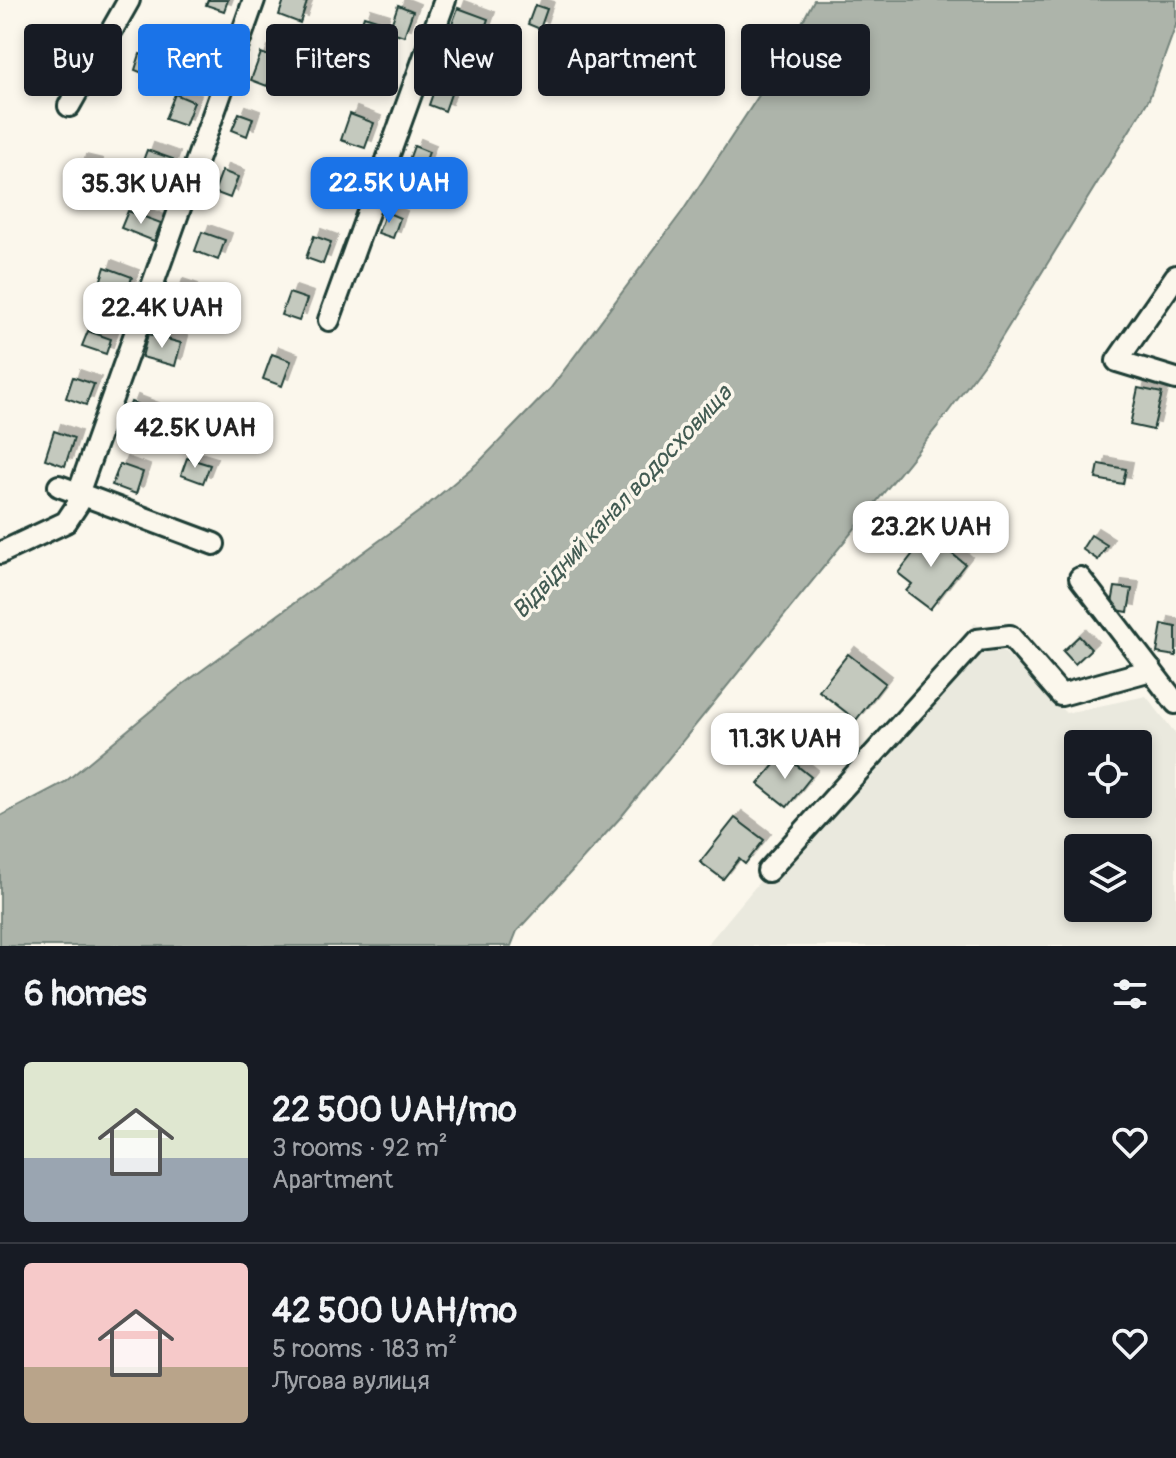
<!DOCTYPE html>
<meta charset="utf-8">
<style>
:root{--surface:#171b24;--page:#242831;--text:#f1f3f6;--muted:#9ea1a6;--line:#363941;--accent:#1a73e8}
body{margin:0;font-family:Pangolin,sans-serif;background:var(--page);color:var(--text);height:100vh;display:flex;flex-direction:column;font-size:30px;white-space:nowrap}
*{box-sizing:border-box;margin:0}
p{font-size:26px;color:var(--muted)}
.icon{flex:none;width:44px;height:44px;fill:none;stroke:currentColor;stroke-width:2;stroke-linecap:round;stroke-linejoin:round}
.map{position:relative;height:946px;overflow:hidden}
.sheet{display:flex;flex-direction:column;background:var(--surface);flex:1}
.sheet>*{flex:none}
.banner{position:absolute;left:24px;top:24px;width:1128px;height:72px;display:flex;gap:16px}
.buttons{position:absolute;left:1064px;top:730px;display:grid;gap:16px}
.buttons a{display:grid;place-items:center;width:88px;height:88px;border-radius:8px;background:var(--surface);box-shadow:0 4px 12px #0003;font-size:40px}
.price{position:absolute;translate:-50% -68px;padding:0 18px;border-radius:16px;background:#fff;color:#222;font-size:26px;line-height:52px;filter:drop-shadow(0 2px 4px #0008)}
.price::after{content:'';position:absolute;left:50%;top:48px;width:24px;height:18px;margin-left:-12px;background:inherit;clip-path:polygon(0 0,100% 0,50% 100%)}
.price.selected{background:var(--accent);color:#fff}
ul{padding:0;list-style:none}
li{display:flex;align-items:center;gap:24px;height:200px;padding:0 24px}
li+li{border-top:2px solid var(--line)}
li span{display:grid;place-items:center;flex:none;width:224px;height:160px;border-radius:8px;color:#555}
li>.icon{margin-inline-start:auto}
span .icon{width:96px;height:96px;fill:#fffc;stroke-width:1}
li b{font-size:34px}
h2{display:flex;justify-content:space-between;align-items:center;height:96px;padding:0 24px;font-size:34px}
.pill{padding:0 28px;border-radius:8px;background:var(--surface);box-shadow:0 4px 12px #0003;font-size:28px;line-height:72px}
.pill.selected{background:var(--accent);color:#fff}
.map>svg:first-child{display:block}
</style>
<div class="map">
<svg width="1176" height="946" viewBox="0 0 1176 946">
<defs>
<filter id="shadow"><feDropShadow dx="7" dy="-7" stdDeviation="0" flood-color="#0004"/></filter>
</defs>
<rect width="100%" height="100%" fill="#fbf7ec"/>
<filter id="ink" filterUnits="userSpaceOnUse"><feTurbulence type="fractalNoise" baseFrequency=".0125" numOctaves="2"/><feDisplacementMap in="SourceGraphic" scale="16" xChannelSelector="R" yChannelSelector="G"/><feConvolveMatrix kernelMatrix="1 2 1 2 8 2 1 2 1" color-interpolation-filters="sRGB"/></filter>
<g filter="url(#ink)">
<!-- built -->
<path fill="#eae9de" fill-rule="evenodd" d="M975,623L1066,713L1146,696L1176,734V946H706ZM1078,744H1138V804H1078ZM1078,848H1138V908H1078Z"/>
<!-- water -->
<path fill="#adb4aa" stroke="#74847b" stroke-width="2" d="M814,0H1176V25L1149,99L994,350L937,427L621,817L517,931L511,946H0V816L65,782L182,685L424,508L480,461L550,389L682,212L781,62Z"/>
<!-- building -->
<g fill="#c4c9be" stroke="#1f3d34" stroke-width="2" filter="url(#shadow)">
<path d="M208,0H228L224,11L206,5Z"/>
<path d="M284,0L307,2L300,23L279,15Z"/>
<path d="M398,5L413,11L404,36L389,31Z"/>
<path d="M535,5L547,9L540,29L528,24Z"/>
<path d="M458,8L488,19L475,57L444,46Z"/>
<path d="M364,16L383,22L378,36L359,30Z"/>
<path d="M199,34L217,40L209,63L191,57Z"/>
<path d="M261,53L277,59L267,86L251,80Z"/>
<path d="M140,54L151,58L145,74L135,70Z"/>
<path d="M437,82L453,88L445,111L429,105Z"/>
<path d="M175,94L194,102L185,126L165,119Z"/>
<path d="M239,113L253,118L247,136L232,130Z"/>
<path d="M350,114L374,123L365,148L341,140Z"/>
<path d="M414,146L429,152L421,174L406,168Z"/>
<path d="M147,150L173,159L161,192L135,182Z"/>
<path d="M79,162L96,166L93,181L75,177Z"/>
<path d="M222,171L238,177L230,198L214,192Z"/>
<path d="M333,178L351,184L343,206L326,199Z"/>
<path d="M128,211L161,223L154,241L121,228Z"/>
<path d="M386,212L400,218L393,238L378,233Z"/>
<path d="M202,232L225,240L218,260L195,251Z"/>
<path d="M314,236L331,242L323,264L306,258Z"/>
<path d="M105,267L132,277L125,299L98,289Z"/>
<path d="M176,286L191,291L184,312L169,307Z"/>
<path d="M289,293L307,299L299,321L281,315Z"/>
<path d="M88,331L111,339L106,354L82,346Z"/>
<path d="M148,334L181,343L175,366L142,357Z"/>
<path d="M272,354L291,361L282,386L263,379Z"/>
<path d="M73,377L94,384L86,405L66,398Z"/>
<path d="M1138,388L1162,393L1153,430L1130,425Z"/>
<path d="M131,402L152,410L144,432L123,424Z"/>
<path d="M54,431L74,438L65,466L45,459Z"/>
<path d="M187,458L210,465L203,483L181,475Z"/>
<path d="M120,464L143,472L136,494L112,485Z"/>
<path d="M1099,464L1126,469L1123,484L1096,479Z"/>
<path d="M932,529L950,543L946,549L965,564L930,609L906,591L912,584L898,573Z"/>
<path d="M1091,535L1107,545L1098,560L1082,549Z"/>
<path d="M1115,587L1132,589L1128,612L1111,609Z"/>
<path d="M1162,624L1176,627V656L1157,653Z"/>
<path d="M1079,636L1091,649L1075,664L1063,651Z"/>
<path d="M848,654L885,683L856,720L819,691Z"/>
<path d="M783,754L811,777L787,807L758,784Z"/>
<path d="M735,818L764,840L745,864L739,859L723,879L700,862Z"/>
</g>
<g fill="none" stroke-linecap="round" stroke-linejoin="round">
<!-- minor casing -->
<g stroke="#1f3d34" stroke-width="26">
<g id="minor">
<path d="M69,106L129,0"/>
<path d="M1176,276L1117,361L1176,379"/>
<path d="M329,320L445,0"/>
<path d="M59,486L214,544"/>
<path d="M0,553L66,522L78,504V494L254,0"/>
<path d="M1080,578L1176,703"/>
<path d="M768,871L977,640L1010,636L1061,695L1151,670"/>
</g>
</g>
<!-- minor -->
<use href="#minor" stroke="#fbf7ec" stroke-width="20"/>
</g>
</g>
<g text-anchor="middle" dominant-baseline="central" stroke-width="7" stroke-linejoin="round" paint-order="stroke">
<!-- water labels -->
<g font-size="24" font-style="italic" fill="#425b52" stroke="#fbf7ec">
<text transform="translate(622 502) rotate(-47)">Відвідний канал водосховища</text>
</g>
</g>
</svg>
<div class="buttons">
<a><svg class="icon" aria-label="locate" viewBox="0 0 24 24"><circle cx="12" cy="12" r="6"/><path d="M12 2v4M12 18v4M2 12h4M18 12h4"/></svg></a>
<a><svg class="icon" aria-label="layers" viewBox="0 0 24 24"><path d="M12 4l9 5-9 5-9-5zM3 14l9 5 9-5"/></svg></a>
</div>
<b class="price selected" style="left:389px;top:225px">22.5K UAH</b>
<b class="price" style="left:141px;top:226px">35.3K UAH</b>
<b class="price" style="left:162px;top:350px">22.4K UAH</b>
<b class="price" style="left:195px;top:470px">42.5K UAH</b>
<b class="price" style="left:931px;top:569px">23.2K UAH</b>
<b class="price" style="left:785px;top:781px">11.3K UAH</b>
<div class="banner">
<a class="pill">Buy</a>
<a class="pill selected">Rent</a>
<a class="pill">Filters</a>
<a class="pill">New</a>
<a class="pill">Apartment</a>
<a class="pill">House</a>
</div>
</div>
<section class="sheet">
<h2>6 homes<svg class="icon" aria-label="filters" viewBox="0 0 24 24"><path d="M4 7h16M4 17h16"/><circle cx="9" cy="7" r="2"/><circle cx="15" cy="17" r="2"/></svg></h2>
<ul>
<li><span style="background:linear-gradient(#dfe7d0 60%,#9aa5b1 0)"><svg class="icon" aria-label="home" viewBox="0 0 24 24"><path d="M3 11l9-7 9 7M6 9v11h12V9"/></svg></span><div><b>22 500 UAH/mo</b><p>3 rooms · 92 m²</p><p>Apartment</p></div><svg class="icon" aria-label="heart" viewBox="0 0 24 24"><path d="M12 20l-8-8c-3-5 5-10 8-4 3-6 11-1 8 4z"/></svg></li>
<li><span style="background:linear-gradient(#f6c9c9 65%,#b9a48a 0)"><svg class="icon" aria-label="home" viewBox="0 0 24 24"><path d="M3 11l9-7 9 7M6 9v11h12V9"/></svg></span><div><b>42 500 UAH/mo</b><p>5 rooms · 183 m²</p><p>Лугова вулиця</p></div><svg class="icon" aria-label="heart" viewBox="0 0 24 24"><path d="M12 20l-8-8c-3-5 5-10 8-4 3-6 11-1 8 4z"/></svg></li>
</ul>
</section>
